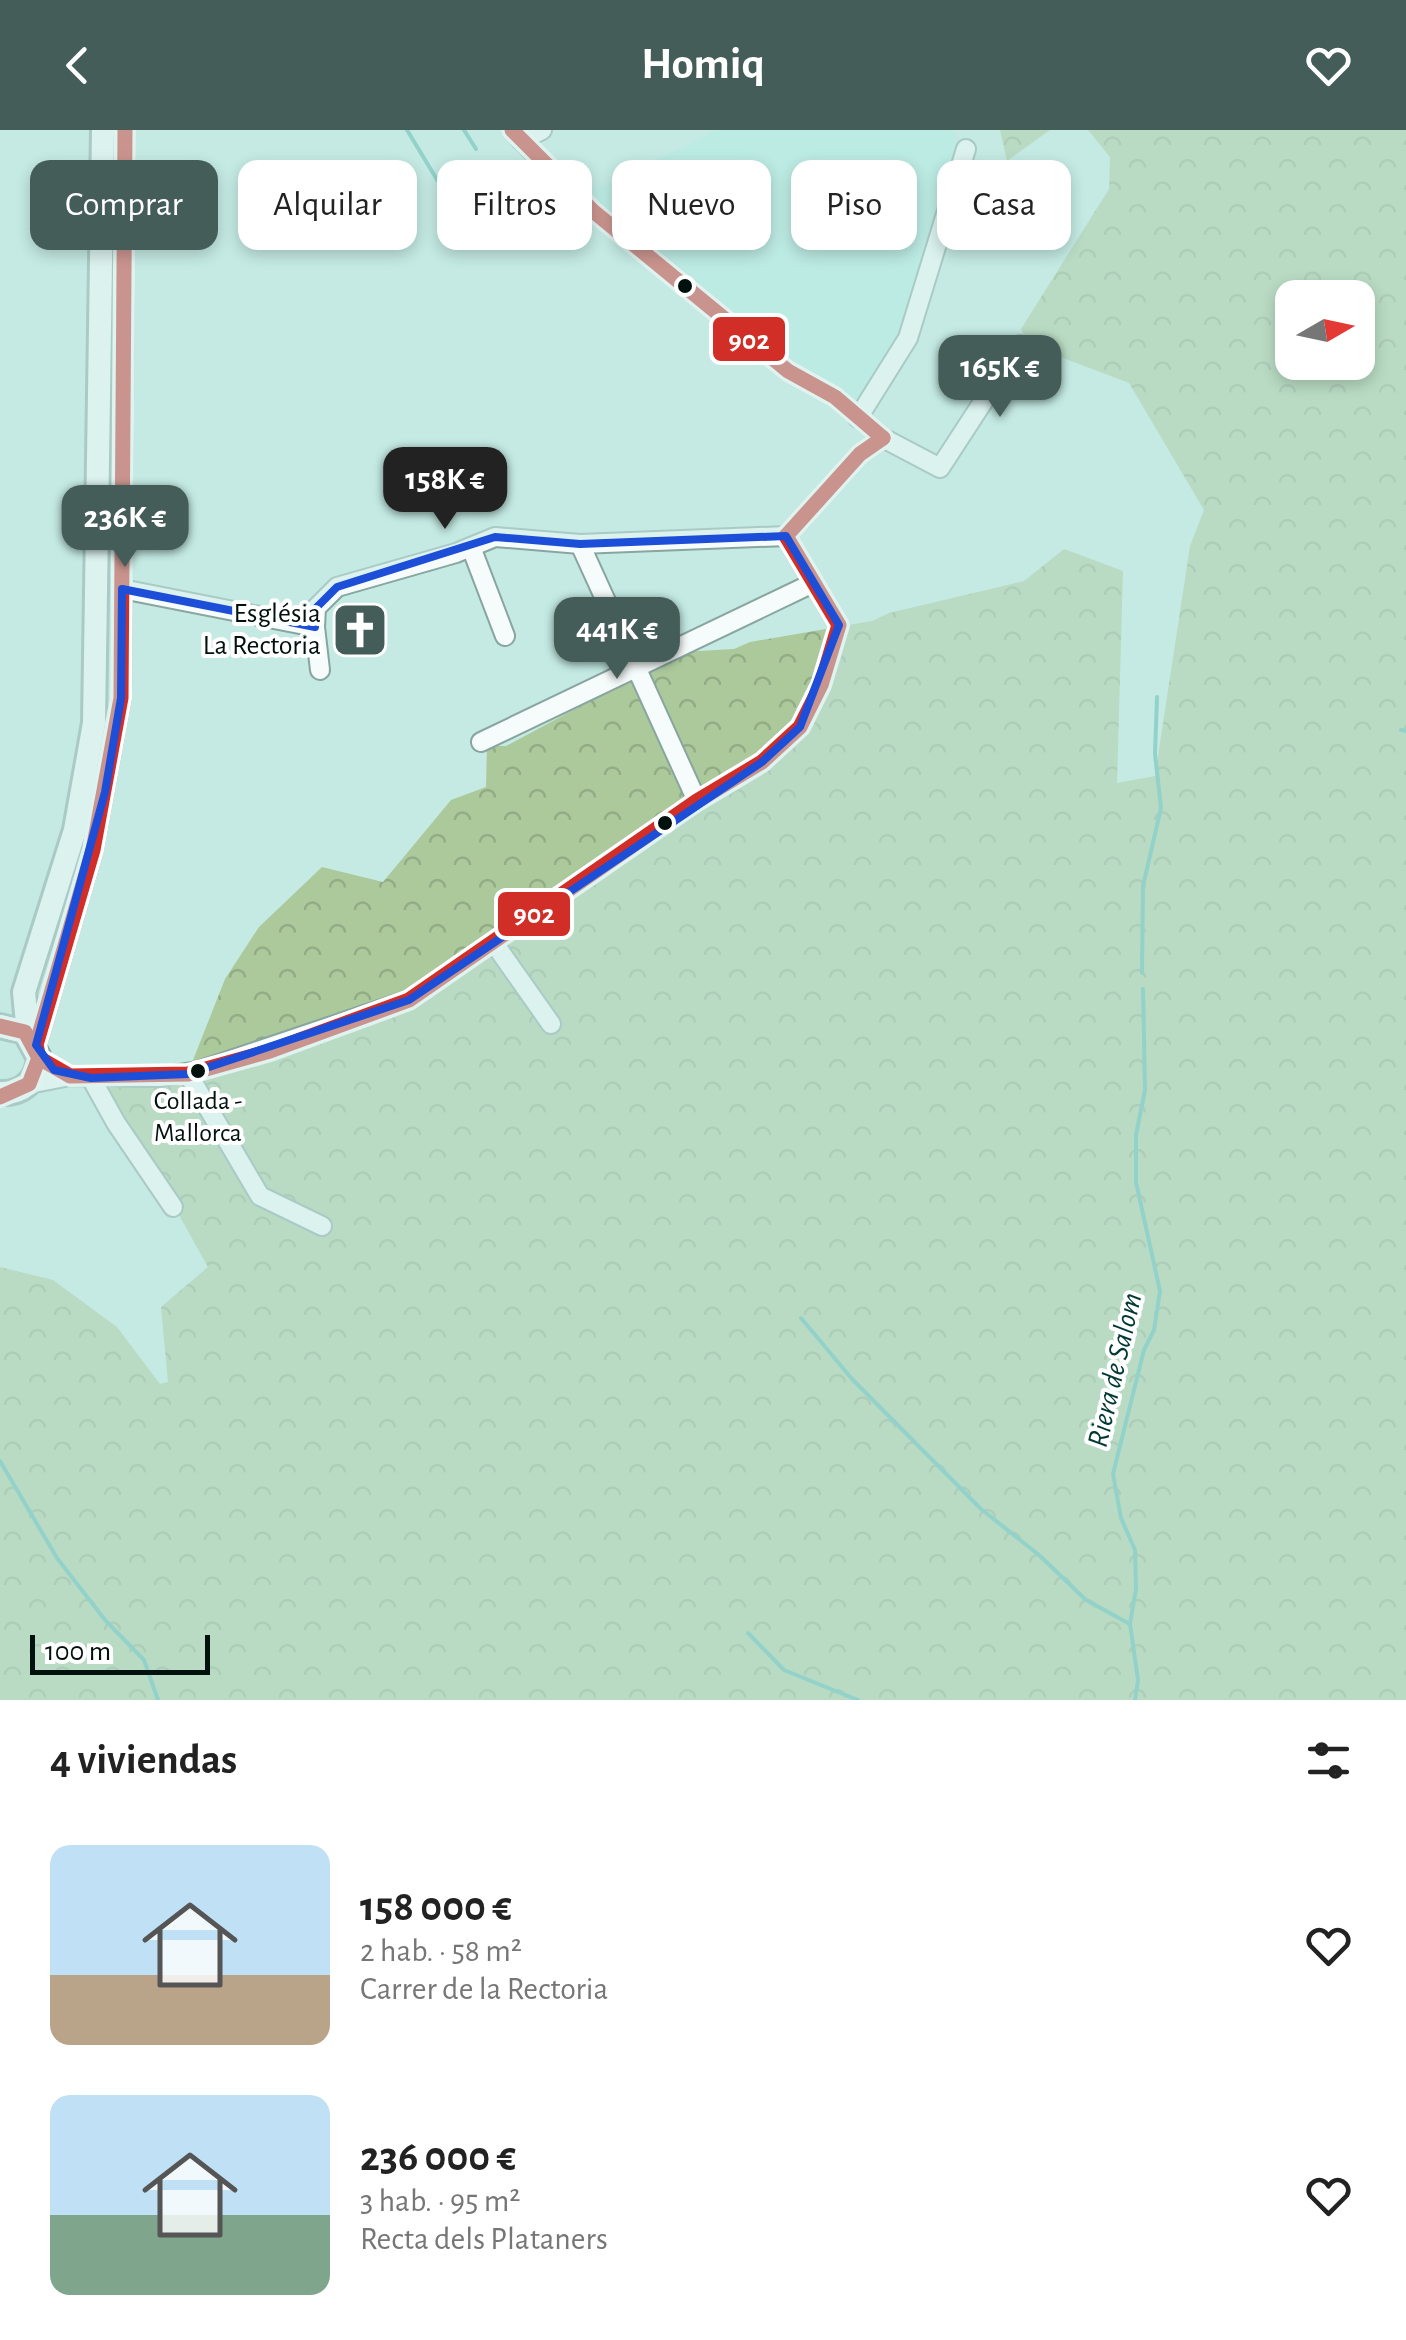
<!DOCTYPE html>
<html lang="es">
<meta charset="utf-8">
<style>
:root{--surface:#fff;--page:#f6f6f6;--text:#222;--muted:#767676;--accent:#455d59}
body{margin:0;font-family:"Alegreya Sans",sans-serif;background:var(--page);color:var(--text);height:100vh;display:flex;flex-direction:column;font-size:38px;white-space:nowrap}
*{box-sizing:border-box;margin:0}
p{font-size:32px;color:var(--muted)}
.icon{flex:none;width:55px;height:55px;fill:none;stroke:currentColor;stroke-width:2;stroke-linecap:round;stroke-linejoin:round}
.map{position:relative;height:1570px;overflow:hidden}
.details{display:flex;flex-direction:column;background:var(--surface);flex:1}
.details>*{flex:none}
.guide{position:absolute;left:30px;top:30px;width:1348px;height:90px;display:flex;gap:20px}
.needle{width:65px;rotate:81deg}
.tools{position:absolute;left:1275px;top:150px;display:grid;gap:20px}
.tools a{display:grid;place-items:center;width:100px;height:100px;border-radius:20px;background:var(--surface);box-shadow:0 5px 15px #0003;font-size:50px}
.scale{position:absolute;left:30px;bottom:25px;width:180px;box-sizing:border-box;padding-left:10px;border:5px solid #00110e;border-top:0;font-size:28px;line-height:35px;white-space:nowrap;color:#00110e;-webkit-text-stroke:8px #fff;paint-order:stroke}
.price{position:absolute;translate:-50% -85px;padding:0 22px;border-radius:20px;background:var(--accent);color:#fff;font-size:32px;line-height:65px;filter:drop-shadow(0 2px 5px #0008)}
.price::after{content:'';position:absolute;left:50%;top:60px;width:30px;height:22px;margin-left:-15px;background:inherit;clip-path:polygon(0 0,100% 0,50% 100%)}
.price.on{background:#222;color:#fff}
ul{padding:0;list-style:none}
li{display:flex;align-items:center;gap:30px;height:250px;padding:0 50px}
li span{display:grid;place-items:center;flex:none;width:280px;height:200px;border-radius:20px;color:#555}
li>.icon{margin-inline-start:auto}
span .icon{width:120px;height:120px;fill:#fffc;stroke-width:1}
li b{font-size:42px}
h2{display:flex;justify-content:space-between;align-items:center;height:120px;padding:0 50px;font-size:42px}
.chip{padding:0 35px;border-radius:20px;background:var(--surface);box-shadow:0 5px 15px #0003;font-size:35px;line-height:90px}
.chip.on{background:var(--accent);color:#fff}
header{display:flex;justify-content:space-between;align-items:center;height:130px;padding:0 50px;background:var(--accent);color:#fff;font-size:45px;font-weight:700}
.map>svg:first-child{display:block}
</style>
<header><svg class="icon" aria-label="back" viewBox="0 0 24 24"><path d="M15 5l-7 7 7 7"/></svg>Homiq<svg class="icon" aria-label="heart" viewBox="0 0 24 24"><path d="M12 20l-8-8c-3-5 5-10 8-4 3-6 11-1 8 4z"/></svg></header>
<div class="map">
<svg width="1406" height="1570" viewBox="0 0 1406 1570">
<defs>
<pattern id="forest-crowns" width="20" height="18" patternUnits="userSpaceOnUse" patternTransform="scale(2.5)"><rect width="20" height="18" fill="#acc99c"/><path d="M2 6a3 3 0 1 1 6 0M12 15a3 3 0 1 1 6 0" fill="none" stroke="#92ac85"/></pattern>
</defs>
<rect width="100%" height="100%" fill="#c4eae3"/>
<!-- built -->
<path fill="#b1ede2" d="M718,0H952L966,19L908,208L854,294L831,274L781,249L569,72Z"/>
<!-- forest -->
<g fill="url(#forest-crowns)" fill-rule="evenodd">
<path d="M1000,0H1050L1007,31Z"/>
<path d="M1088,0H1406V1570H0V1137L53,1150L117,1197L160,1254L168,1252L161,1177L208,1137L108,958L184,953L225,849L259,797L322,737L383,752L451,670L486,657L487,616H506L681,522L734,519L750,512L872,491L889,483L1024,451L1064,419L1123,441L1117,653L1155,646L1190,416L1204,380L1129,253L1029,215L1021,199L1109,59L1110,27ZM1292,168H1358V232H1292Z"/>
</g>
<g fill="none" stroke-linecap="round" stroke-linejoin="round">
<!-- stream -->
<g stroke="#55b7aa" stroke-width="4">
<path d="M407,0L456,81"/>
<path d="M464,0L476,19"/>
<path d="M1401,600L1406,601"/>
<path d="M1142,843L1143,756L1161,678L1155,624L1157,567"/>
<path d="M801,1188L852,1249L981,1379L1039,1425L1086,1470L1128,1493"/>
<path d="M0,1331L57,1428L105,1490L144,1530L158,1570"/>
<path d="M748,1503L784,1540L858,1570"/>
<path d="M1135,1570L1138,1550L1130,1494L1136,1459L1135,1420L1121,1388L1113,1344L1144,1220L1154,1200L1160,1161L1136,1052V1005L1145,960L1143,859"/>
</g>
<!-- minor casing -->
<g stroke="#88a5a0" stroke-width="22">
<g id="minor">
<path d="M512,0L575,66L788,241L835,267L883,308L940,338L1020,215"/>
<path d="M521,10L542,0"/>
<path d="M858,288L908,208L966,19"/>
<path d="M580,414L697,671"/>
<path d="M471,417L505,506"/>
<path d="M122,459L315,497L316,478L337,457L456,423L495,407L580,414L786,406L860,324L883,308"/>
<path d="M315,497L320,540"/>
<path d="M481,612L813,453"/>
<path d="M494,813L551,894"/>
<path d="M36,915L93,720L121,568L125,0"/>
<path d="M188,944L260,1066L322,1096"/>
<path d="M91,948L116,993L173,1077"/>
<path d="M29,954L70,946L159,947L198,941L409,870L697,671L762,632L800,597L821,555L839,495L786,406"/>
</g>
</g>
<!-- major casing -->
<g stroke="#88a5a0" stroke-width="28">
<g id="major">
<path d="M0,896L25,902L39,928C37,951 23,964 0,963"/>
<path d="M28,904L24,862L75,700L94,593L103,0"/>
</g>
</g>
<!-- minor -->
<use href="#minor" stroke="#f6fcfb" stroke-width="18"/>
<!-- major -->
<use href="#major" stroke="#f6fcfb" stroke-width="22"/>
<!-- bus-1 casing -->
<g stroke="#fff" stroke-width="22">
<g id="bus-1">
<path d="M512,0L593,81L788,241L835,267L883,308"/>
<path d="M786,406L860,324L883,308"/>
<path d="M0,896L25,902L39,928L29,954L0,967"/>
<path d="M39,928L70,946L188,944L270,921L409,870L697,671L762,632L800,597L821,555L839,495L786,406"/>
<path d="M39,928L36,915L93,720L121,568L125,0"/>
</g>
</g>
<!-- bus-1 -->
<use href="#bus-1" stroke="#d02e26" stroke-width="15"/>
</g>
<!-- marked area -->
<path d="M0 0H1406V1570H0ZM786,406L839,495L800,597L762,632L409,870L188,944L91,948L54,940L36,915L105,662L121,568L122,459L315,497L316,478L337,457L495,407L580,414Z" fill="#c4eae3" fill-opacity=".55" fill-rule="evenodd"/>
<path fill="none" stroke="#1d4ed8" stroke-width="8" stroke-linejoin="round" d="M786,406L839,495L800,597L762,632L409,870L188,944L91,948L54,940L36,915L105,662L121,568L122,459L315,497L316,478L337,457L495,407L580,414Z"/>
<!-- icons -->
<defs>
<g id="church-square" transform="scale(2.875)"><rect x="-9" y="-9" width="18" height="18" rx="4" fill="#455d59" stroke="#fff"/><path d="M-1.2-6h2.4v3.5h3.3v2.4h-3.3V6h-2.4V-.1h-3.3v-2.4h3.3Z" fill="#fff"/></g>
</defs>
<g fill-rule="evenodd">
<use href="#church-square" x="360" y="500"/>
</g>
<!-- markers -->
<g fill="#00110e" stroke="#fff" stroke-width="4">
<circle cx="685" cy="156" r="9"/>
<circle cx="665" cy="693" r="9"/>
<circle cx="198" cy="941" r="9"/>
</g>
<g text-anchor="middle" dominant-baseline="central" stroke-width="8" stroke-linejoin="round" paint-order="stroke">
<!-- bus labels -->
<g font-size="26" fill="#00110e" stroke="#fff">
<text x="198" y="971">Collada -<tspan x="198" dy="32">Mallorca</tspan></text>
</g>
<!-- poi labels -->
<g font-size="28" fill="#00110e" stroke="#fff" text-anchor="end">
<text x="321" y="484">Església<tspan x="321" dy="32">La Rectoria</tspan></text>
</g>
<!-- water labels -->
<g font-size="30" font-style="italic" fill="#023933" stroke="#fff">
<text transform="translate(1115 1240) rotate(-77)">Riera de Salom</text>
</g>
</g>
<g stroke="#fff" stroke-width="4">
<rect x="711" y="185" width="76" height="48" rx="10" fill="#d02e26"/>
<rect x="496" y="760" width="76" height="48" rx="10" fill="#d02e26"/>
</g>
<g font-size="28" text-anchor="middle" font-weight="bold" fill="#fff">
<text x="749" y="219">902</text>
<text x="534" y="793">902</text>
</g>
</svg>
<div class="tools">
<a><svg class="needle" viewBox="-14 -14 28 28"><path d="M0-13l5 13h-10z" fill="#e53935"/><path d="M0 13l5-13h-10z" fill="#767676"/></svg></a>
</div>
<div class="scale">100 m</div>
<b class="price" style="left:1000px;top:290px">165K €</b>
<b class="price on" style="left:445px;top:402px">158K €</b>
<b class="price" style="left:125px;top:440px">236K €</b>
<b class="price" style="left:617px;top:552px">441K €</b>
<div class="guide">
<a class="chip on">Comprar</a>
<a class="chip">Alquilar</a>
<a class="chip">Filtros</a>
<a class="chip">Nuevo</a>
<a class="chip">Piso</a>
<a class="chip">Casa</a>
</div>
</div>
<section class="details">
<h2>4 viviendas<svg class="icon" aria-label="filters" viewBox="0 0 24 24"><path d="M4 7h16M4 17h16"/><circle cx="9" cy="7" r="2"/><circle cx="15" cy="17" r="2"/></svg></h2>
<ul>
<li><span style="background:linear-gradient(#bfe0f5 65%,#b9a48a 0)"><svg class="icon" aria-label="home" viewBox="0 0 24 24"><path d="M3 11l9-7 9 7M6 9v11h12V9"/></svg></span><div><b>158 000 €</b><p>2 hab. · 58 m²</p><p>Carrer de la Rectoria</p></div><svg class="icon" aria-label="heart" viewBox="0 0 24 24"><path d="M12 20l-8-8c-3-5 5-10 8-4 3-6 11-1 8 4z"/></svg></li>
<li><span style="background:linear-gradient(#bfe0f5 60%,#7fa58c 0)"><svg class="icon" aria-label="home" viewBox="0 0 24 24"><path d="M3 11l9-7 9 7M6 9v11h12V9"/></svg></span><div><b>236 000 €</b><p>3 hab. · 95 m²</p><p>Recta dels Plataners</p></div><svg class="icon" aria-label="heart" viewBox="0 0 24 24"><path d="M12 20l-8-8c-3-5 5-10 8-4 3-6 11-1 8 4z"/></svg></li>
</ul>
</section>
